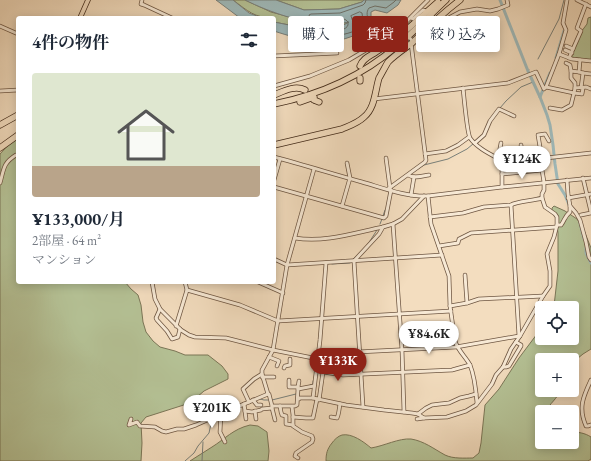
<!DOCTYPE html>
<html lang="ja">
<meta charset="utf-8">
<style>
:root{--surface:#fff;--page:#f6f6f7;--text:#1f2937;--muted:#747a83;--line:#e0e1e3;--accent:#8f2418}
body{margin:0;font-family:"EB Garamond","Noto Serif JP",serif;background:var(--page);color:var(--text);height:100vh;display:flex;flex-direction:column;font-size:15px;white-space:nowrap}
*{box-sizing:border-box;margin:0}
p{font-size:13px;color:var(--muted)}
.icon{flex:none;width:22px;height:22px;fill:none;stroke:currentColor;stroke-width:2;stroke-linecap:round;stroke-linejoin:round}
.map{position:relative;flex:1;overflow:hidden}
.drawer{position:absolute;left:16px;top:16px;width:260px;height:268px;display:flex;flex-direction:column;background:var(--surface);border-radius:4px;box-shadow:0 2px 10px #0003}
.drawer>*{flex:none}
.banner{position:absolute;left:288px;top:16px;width:243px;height:36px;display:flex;gap:8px}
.tools{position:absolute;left:535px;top:301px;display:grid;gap:8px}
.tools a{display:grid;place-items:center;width:44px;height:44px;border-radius:4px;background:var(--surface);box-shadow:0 2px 10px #0003;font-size:20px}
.price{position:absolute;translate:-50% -34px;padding:0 9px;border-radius:14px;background:#fff;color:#222;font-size:13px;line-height:26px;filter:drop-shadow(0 1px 2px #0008)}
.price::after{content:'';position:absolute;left:50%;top:24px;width:12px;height:9px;margin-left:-6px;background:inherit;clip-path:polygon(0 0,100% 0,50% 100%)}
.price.active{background:var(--accent);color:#fff}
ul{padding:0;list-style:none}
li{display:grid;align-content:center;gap:8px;height:212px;padding:0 16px}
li+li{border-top:1px solid var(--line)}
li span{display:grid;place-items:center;height:124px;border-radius:4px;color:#555}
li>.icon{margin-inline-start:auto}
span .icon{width:72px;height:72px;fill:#fffc;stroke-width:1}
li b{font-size:17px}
h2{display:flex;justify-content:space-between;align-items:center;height:48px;padding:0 16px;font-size:17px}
.chip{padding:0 14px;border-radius:4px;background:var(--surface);box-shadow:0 2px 10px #0003;font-size:14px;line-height:36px}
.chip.active{background:var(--accent);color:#fff}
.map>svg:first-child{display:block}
</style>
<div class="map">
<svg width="591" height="461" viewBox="0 0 591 461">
<rect width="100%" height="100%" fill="#f3ddbf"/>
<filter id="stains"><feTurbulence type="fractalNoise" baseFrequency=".005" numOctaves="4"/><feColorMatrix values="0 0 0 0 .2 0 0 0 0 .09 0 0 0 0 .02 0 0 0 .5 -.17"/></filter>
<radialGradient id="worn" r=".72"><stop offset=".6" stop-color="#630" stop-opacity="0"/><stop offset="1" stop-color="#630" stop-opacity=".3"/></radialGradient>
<!-- green -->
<g fill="#b5c296" stroke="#7b7657">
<path d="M233,0H245L271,12L297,19L318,23L333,24H340L351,21L340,27L332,28H314L294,26L274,22V18C254,18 248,11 233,0Z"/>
<path d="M276,0H364L362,2L339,9L304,10Z"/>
<path d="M591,17V60L570,57L581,32L587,24L588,18Z"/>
<path d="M18,137V282H125L131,289L138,295L141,305L143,322L146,332L153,341L160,347L175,351L185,355H208L222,366L228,374V379L204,391L190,403L146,417L141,423L142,443L141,461H0V154L10,143Z"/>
<path d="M554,206L565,211L577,219L583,228L591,248V349L583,354L572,363V360H542V390H559C559,399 548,403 547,412H542V442H572V432C578,432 585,433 591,437V459L588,461H326C326,454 327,449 332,443C334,440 338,436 342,435C352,433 364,442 371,448C384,446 399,438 411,439C424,441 434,449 445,455C453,459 465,458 473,458L479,453L481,443L485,405L499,389L519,358L537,334L542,325V338H572V308H552L554,306L558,271V233L556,218L552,212V208Z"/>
<path d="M250,425L258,426L267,432L269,451L268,461H190C197,456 205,452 212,447C225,439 233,429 250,425Z"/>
</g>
<!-- water -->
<g fill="#9fbabb" stroke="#79807a">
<path d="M216,0H233L249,13L262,18H240Z"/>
<path d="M245,0H276L304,10L339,9L362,2L364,0H401L398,5L387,13L375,10L371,12V16L375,21C370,28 364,31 355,35C329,47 301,40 274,31V22L294,26L314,28L340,27L349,22C343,23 338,24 333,24C306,25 269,12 245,0Z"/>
</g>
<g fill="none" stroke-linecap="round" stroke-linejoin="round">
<!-- shore -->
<g stroke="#70726a" stroke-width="1">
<path d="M366,0L365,3L363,5L340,13L311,14L309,15L310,18L333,20L344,19L346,20L348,22C348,23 348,24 348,25C345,35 311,31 303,31L301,32V33C316,41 361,36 369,20C367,17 366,12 369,8L375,6L386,8L394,2L396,0"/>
<path d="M360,12L362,13L363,21L361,22L354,25L351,16Z"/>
</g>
<!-- stream -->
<g stroke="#79807a" stroke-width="1">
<path d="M538,59L559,19L564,0"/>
<path d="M528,71L529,70"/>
<path d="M500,108L506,101L521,87L533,82"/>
<path d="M412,173L424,165L448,159L467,149L473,144"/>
<path d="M383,216L385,210"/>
<path d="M380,224L382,219"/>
<path d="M368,244L377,230"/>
<path d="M352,260L359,254"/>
<path d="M332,264L350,263"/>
<path d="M314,379L315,370"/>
<path d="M310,385L313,384V381"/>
<path d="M260,399L264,400H268"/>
<path d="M272,400L296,394"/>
<path d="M236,401L238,405"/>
<path d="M185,461L194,453L198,446L209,433L212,419"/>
<path d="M202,461L203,442"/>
</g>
<!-- river -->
<g stroke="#9fbabb" stroke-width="3">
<path d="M500,0L528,71L540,97L547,115L550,125L553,145L555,164L558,184L565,195L570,207"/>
<path d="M556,58L564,31"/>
<path d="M540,97L550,73"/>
<path d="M580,223L584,239"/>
<path d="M586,248V253L591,263"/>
</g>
<!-- minor casing -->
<g stroke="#6e5642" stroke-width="4.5">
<g id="minor">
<path d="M142,0L141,4L144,5L172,18"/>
<path d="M577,0L591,7"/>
<path d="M433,17L439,23L460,12L477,9L490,11L498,9L508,5L507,0"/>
<path d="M411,18L413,19L423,10L426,11"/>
<path d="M0,26L18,34"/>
<path d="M566,46L573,49"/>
<path d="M565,50L572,53"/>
<path d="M559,54L572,59L591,61"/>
<path d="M274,56L337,53"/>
<path d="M569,58L581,31L577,28L586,4"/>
<path d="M580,60L579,72L583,73L581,88"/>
<path d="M566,63L570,65L571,71"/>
<path d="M583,73L591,74"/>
<path d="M274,86L310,76L349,60L381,41L404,24L428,0"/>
<path d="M546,87L559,54L566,30L563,23L567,0"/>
<path d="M463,88C464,97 467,132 470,138C477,148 490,154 501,160L502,163V187"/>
<path d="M575,88V83L571,78V71L579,72"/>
<path d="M0,91L18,90"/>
<path d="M374,99L508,83L536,72L544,89L546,87L574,93L575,88L586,87L591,89"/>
<path d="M550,108L562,110L571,105L574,93L582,94L583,88"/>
<path d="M475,143L484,135L490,121L499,109L514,116"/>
<path d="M501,143L499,154L501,160"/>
<path d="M521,145L523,160"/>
<path d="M425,154L446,151L458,145L469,137"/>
<path d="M274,157C304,165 333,174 362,182C383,188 406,197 428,196L502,187L591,178"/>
<path d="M386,158L390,188"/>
<path d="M542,159L538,135L545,134L549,141"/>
<path d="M502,163L591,153"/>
<path d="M408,175C414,179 422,176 429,175"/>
<path d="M583,178L591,212"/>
<path d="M274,180L280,159"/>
<path d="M567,180L568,194L570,206L576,213L580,220L586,242L589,257L591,260"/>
<path d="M0,183C4,169 3,163 16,155"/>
<path d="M274,187L384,218L386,216L391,190"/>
<path d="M388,189L425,162L426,160L411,43L412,41L410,38"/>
<path d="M411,195L414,177"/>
<path d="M428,196L431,224L449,276L450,306L455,341C458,351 466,357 470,365C475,377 476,391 477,403"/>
<path d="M568,198L591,194"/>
<path d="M511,205L519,336"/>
<path d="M342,206L350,178L347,163"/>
<path d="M581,215L591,213"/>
<path d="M430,217L463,213L484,207L511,205C517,201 533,201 542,198"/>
<path d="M393,224L402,350L404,412"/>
<path d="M557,225H561C565,220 564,217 570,212V206"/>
<path d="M295,238C324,243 354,233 383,227"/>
<path d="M439,246L458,243L459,239L471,233L556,227"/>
<path d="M274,259L287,265L442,255"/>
<path d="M326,263L320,340L313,398L346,405L384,410L412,413L418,414L424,418L447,417L466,411L476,405L492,384L496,375L503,367L511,349L520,336L543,296L550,286V271L547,254L554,237L557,225V217L555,214L545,207L542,198V194L544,190V182L542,170L502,174"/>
<path d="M465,275L467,303"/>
<path d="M152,282L155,299L160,309L181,330L189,335L195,337L226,338L273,350L318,359"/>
<path d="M258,282L283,293"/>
<path d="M187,290L240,305L278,321L451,311"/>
<path d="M450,306L467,303L479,299L543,296"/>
<path d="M160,309L156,318L157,320L167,331L172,339L178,337L180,329"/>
<path d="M176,326L187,290L185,282"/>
<path d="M318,354L456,347L519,336H520"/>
<path d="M269,357L279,361L277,366"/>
<path d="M503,367H506L509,366L521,346V345L516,342"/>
<path d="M284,368L285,366L290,365V359"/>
<path d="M316,370L323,372L343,375L452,370L470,365"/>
<path d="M262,377H274"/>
<path d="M289,380V387H298V389"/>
<path d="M591,380C583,397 578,408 586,426H588L591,425"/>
<path d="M314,386L298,389L297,405L295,406H272L269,394H268L262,374V370L273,350L287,265L314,169"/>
<path d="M298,387L299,381"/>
<path d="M299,399V398H313"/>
<path d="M253,400L257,405H261"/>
<path d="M319,400L323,372"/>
<path d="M249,402L243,389L254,379L262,374"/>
<path d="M244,404L246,419"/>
<path d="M280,406L281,412L282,415L286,416V424L293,425"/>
<path d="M292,407L293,415V426L302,432L312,436L313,439L312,442L296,453L295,456L298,458"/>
<path d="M363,407L354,261L379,234L383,227L393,224L402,219L424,196"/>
<path d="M272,408L275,420"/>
<path d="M245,411L252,412L261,410L262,409L272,408V406"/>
<path d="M255,411L256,419"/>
<path d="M221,413L220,432L225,442"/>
<path d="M418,414L426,408L432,405L440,404L449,403L460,398L469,396L476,394"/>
<path d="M293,417L306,418H313L317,399"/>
<path d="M331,417L337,418C339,414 339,409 340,404"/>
<path d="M131,419L129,425L137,422L140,426L155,427L162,431L166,432L177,429H184L196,425L212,418L215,415L225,412L268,394"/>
<path d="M417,419L424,418"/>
</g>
</g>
<!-- major casing -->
<g stroke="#412918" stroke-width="5.5">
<path id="major" d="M80,18L88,0"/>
</g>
<!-- highway casing -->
<g stroke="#412918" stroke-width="7">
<g id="highway">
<path d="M360,66C363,58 370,56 376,52C401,37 417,20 438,2"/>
<path d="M360,78V81"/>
<path d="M274,95C284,91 295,85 305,90"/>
<path d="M314,100L319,102"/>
<path d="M300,102L314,97"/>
<path d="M274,104C319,95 362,76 397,46C414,32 430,15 446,0"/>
<path d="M0,125L18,115"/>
<path d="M274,145L342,129C349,126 358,123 364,117C375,108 375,91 379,78C382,73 385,67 388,62C395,55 404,49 412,43C427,28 443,13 460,0"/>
<path d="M0,148L18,135"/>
</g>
</g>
<!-- minor -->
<use href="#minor" stroke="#f7e9d5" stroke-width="3"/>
<!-- major -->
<use href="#major" stroke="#f3ddbf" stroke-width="4"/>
<!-- highway -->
<use href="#highway" stroke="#f3ddbf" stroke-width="5.5"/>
</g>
<rect width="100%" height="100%" filter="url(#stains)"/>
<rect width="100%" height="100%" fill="url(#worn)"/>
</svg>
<div class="tools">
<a><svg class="icon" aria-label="locate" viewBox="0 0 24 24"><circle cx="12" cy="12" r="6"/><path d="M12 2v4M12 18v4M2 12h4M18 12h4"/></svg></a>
<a>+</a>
<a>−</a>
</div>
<b class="price" style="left:522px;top:180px">¥124K</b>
<b class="price" style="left:429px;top:355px">¥84.6K</b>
<b class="price active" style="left:338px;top:382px">¥133K</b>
<b class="price" style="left:212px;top:429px">¥201K</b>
<div class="banner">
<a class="chip">購入</a>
<a class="chip active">賃貸</a>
<a class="chip">絞り込み</a>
</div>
<section class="drawer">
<h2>4件の物件<svg class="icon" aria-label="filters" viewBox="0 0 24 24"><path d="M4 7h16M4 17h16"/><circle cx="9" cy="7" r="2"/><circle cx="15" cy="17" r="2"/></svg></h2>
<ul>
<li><span style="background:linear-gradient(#dfe7d0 75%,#b9a48a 0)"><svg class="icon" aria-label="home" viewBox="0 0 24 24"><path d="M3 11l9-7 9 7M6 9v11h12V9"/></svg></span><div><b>¥133,000/月</b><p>2部屋 · 64 m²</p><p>マンション</p></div></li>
</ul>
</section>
</div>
